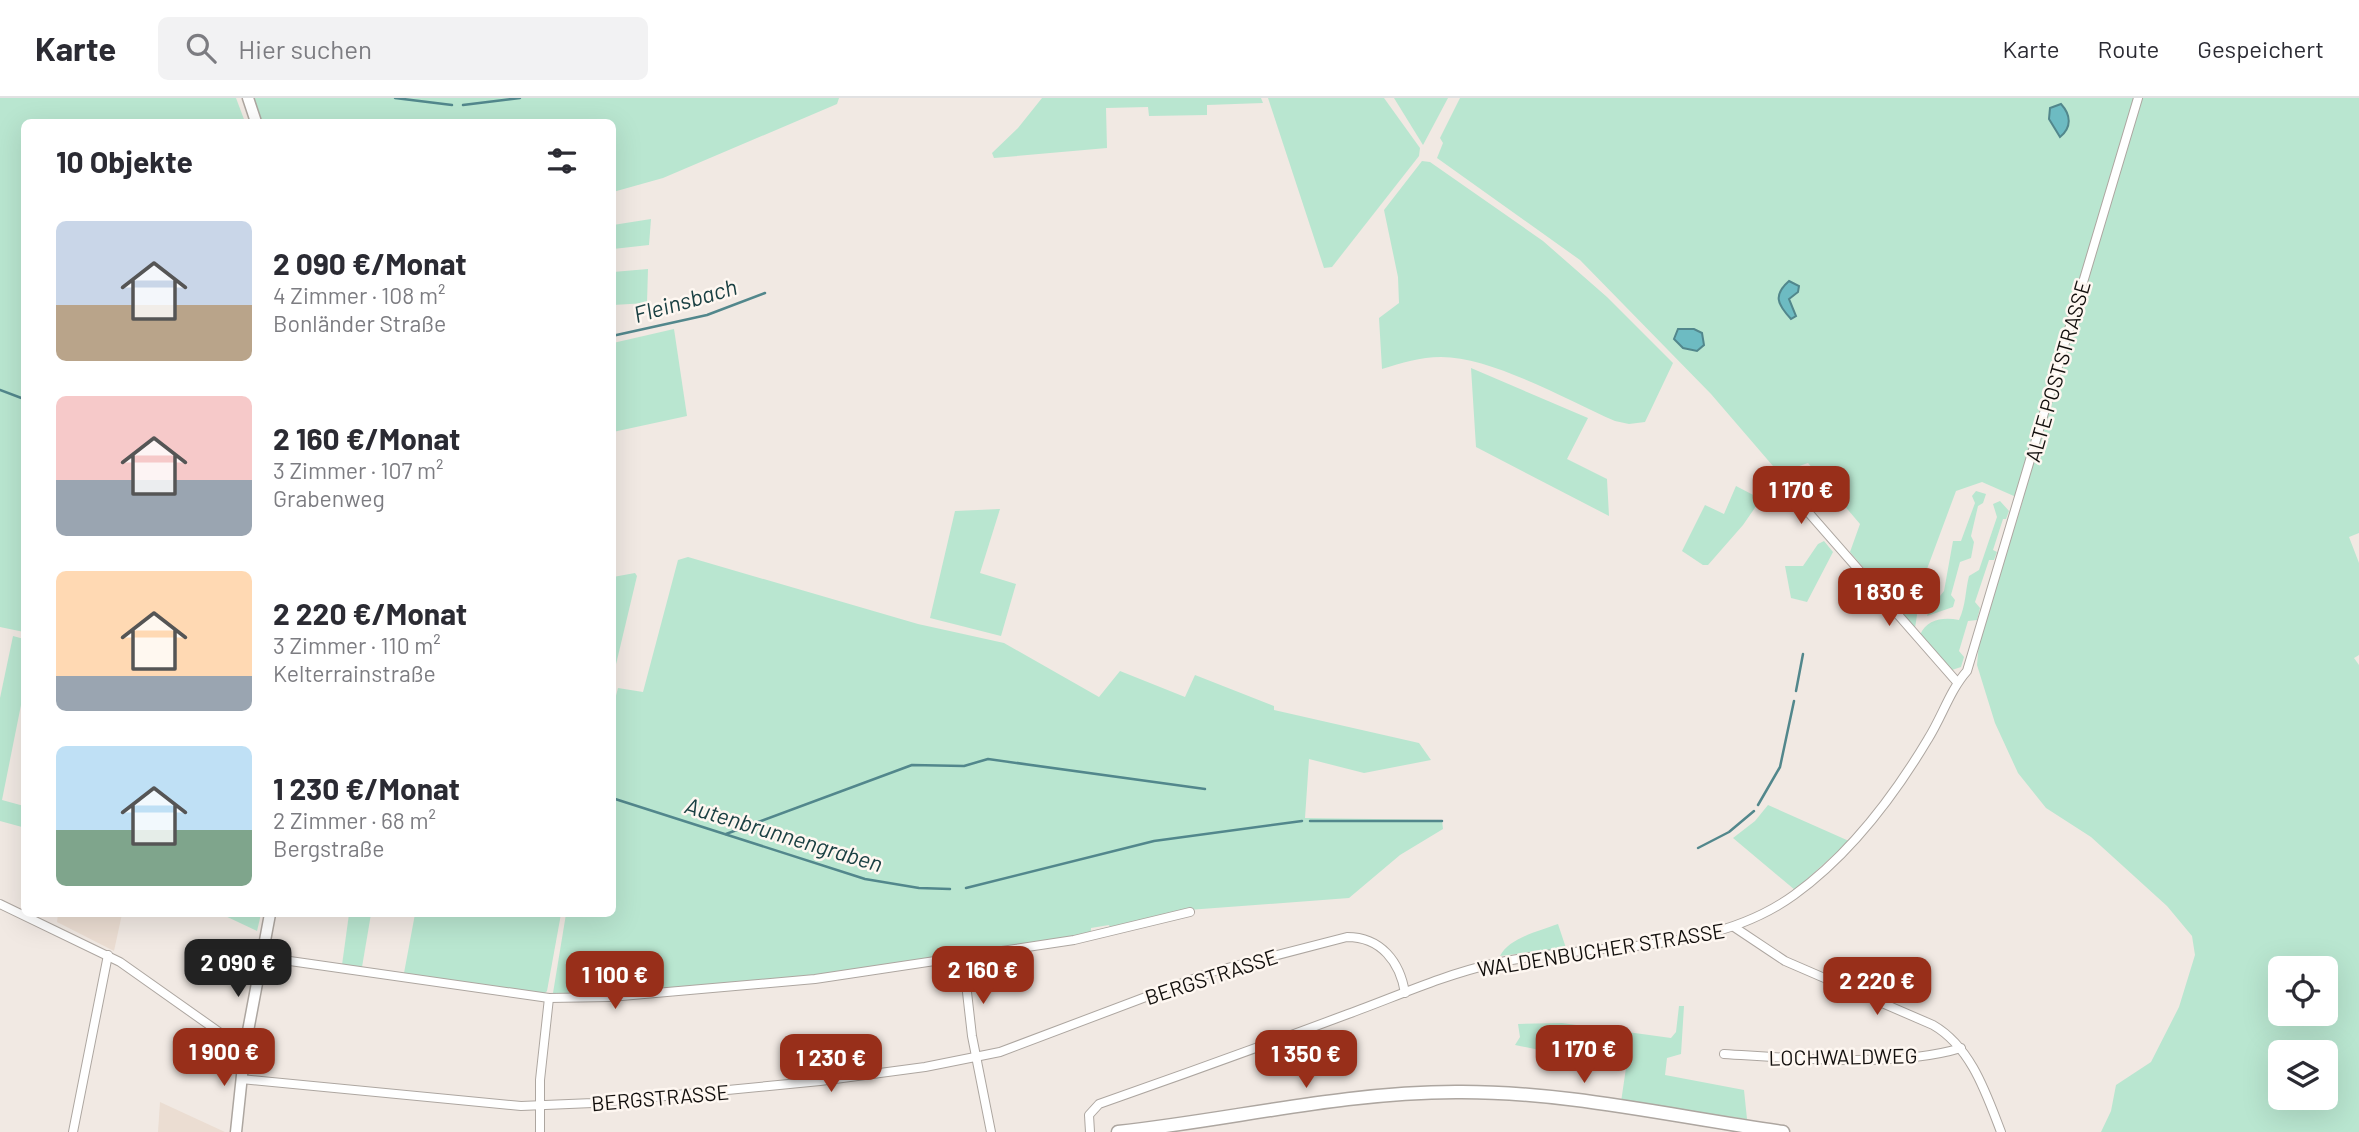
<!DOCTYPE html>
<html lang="de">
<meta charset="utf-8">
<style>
:root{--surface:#fff;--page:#f2f2f3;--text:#2b2b33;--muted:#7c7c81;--line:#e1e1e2;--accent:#982f1a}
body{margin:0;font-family:Barlow,sans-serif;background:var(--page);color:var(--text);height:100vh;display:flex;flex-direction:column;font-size:26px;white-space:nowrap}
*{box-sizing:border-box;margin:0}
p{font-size:23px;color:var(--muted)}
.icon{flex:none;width:38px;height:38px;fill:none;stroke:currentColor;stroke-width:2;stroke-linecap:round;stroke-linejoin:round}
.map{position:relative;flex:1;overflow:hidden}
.sheet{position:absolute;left:21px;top:21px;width:595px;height:798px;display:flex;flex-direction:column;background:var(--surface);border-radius:10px;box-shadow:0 7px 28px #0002}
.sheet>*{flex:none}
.controls{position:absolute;left:2268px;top:858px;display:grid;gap:14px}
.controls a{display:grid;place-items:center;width:70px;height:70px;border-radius:10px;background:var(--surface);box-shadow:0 7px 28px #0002;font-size:35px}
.price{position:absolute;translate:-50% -60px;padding:0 16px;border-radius:14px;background:var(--accent);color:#fff;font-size:23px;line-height:46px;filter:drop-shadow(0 2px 4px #0008)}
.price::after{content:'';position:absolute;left:50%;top:42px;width:21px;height:16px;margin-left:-10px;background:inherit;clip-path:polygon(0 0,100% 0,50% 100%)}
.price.current{background:#222;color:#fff}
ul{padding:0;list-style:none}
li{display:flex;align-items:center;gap:21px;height:175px;padding:0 35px}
li span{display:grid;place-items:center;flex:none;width:196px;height:140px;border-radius:10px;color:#555}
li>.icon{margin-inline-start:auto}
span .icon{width:84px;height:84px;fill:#fffc;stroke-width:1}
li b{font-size:30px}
h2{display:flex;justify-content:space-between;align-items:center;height:84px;padding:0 35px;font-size:30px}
header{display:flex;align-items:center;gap:42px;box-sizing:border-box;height:98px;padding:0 35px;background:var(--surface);border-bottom:2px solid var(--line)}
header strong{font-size:33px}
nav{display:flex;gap:38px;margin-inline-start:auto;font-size:24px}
.search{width:490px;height:63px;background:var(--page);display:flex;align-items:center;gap:18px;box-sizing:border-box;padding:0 24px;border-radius:10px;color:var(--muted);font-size:26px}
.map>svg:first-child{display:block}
</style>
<header>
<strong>Karte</strong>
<div class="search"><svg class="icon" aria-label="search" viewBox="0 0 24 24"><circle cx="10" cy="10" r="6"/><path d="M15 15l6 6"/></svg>Hier suchen</div>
<nav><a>Karte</a><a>Route</a><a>Gespeichert</a></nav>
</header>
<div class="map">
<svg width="2359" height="1034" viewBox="0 0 2359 1034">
<rect width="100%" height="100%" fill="#f1e9e3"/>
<!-- built -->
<g fill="#ebddd2">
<path d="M58,816H122L114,853L57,824Z"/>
<path d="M160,1004L225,1034H158Z"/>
</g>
<!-- green -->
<g fill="#b9e6d0" fill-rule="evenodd">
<path d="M0,0H236L245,24H24V534L0,529Z"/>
<path d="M252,0H839L837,6L663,80L613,94L612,24H261Z"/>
<path d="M1042,0H1261L1263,5L1207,7V17L1149,18L1148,9L1106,10L1107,50L994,60L992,55L1018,30Z"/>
<path d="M1268,0H1384L1420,50L1419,58L1332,169L1324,170Z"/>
<path d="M1394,0H1448L1423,47Z"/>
<path d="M1460,0H2359V435L2349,439L2359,465V557L2354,560L2359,567V1034H2101L2111,1013L2116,987L2151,964L2179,909L2195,857L2192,838L2167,808L2091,739L2046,710L2018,675L1995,625L1977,567L1979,545L2023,402L1982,384L1956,393L1914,506L1917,517L1915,530L1850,454L1860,426L1808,365L1779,375L1711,296L1580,162L1437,60L1443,45L1440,40ZM2280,870H2326V915H2280ZM2280,954H2326V999H2280Z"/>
<path d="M1422,63L1430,64L1543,143L1607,199L1673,265L1645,324L1629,326L1615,323C1567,302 1492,259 1441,259C1420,259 1402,265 1382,271L1379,220L1399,205L1398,179L1384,112Z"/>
<path d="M651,121L649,147L613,151V127Z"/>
<path d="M648,171L647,205L613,207V174Z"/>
<path d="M674,231L687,318L613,334V245Z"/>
<path d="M1471,270L1588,320L1567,361L1607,381L1609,418L1476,349Z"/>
<path d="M1736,388L1761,401L1743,427L1708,467H1703L1682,453L1705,407L1724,416Z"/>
<path d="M1976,393L1986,396L1983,405L1978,408L1971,438L1974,444L1971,460L1960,464L1951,497L1955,502L1953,509L1927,518L1933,497L1940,498L1944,493L1953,443H1961L1975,405L1972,398Z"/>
<path d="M2000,403L2009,413L2006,421H2003L1993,452L1997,454L1994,462H1989L1975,504L1980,510L1977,522L1968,523L1959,553L1964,559L1961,569L1952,572L1920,537C1927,521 1943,519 1959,522C1966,507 1965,494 1969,478L1979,472L1997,419L1993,406Z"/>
<path d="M1000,411L980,475L1016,486L1001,538L930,520L955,413Z"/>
<path d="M1824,443L1833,454L1807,504L1791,500L1785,468H1803L1818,446Z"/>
<path d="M688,459L918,526L1004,545L1099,599L1120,573L1185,599L1195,577L1274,608V612L1419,645L1431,662L1364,675L1309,661L1305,720L1442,722L1443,731L1400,757L1349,800L1188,812L1111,832L1109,827L1091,830V836L818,878L632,894L553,895L566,816H612L613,609L618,590L643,594L678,462Z"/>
<path d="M635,475L637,478L613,579V479Z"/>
<path d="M13,538L24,541V592L2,702L24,708L22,729L0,723V600Z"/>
<path d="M1768,707L1849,743L1795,792L1733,740L1755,723Z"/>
<path d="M221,816H261L257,833Z"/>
<path d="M349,816H371L362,869L342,867Z"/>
<path d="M415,816H561L547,893L544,896L404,875Z"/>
<path d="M1558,826L1566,850L1500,858C1509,840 1539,833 1558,826Z"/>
<path d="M1679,908H1684L1681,956L1667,960L1665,977L1744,992L1747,1021L1621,1004L1626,970L1515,947L1520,939L1518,926L1562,925L1671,940L1676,934Z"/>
</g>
<!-- water -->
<g fill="#6dbbc2" stroke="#52878c" stroke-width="2">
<path d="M2061,6C2071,17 2072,29 2060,39L2049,21L2050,10Z"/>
<path d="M1789,183L1799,188L1798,194L1789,201L1796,218L1791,221C1777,206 1773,197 1789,183Z"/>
<path d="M1678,231H1694L1702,235L1704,247L1697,253L1683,250L1674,241Z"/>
</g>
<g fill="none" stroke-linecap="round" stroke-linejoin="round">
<!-- stream -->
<g stroke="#52878c" stroke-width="2.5">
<path d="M395,0L452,7"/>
<path d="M463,7L520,0"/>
<path d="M612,238L707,217L765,195"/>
<path d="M0,292L24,301"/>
<path d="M1796,593L1803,556"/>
<path d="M612,700L865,781L919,790L950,791"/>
<path d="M1758,707L1780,669L1794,603"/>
<path d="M1310,723H1442"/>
<path d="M726,736L912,667L964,668L988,661L1205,691"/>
<path d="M1698,750L1729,734L1754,713"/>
<path d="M966,790L1154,743L1302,723"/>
</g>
<!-- minor casing -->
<g stroke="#ada6a0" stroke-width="10">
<g id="minor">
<path d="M1780,382L1957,584"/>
<path d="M0,806L120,864L236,946L245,949"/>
<path d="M1734,829L1785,863L1933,927C1971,949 1986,995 2001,1034"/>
<path d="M262,859L549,900L610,899L815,881L1074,842L1190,814"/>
<path d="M963,859L972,938L991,1034"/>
<path d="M1724,956C1792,960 1896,970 1961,950"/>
<path d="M241,981L521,1008L593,1005L820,983L925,969L1000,954L1212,874L1347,839C1381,839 1400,864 1405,895"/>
<path d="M73,1034L108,857"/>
<path d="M540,1034V982L549,900"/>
<path d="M1090,1034L1089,1017L1099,1006C1182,977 1265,947 1348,916C1395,899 1443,877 1492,866C1592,843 1707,860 1794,797C1848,758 1894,698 1928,641C1942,619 1950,592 1967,573L2138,0"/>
</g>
</g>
<!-- tertiary casing -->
<g stroke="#ada6a0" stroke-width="13">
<g id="tertiary">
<path d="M248,0L256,24"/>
<path d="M236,1034L245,949L270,816"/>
</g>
</g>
<!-- secondary casing -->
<g stroke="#ada6a0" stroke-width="15">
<path id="secondary" d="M1118,1034C1230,1022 1343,994 1456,994C1565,993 1675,1019 1783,1034"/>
</g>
<!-- minor -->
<use href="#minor" stroke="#fff" stroke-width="8"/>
<!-- tertiary -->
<use href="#tertiary" stroke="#fff" stroke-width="10"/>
<!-- secondary -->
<use href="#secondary" stroke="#fff" stroke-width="12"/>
</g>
<g text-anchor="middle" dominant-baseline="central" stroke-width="5" stroke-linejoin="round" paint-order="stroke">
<!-- street labels -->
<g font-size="21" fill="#120f0d" stroke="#fef7f1">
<text transform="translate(2057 273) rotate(-74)">ALTE POSTSTRASSE</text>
<text transform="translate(1601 851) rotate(-9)">WALDENBUCHER STRASSE</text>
<text transform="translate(1211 878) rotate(-18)">BERGSTRASSE</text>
<text transform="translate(1843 958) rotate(-1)">LOCHWALDWEG</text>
<text transform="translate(660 999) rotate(-5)">BERGSTRASSE</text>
</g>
<!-- water labels -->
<g font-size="23" font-style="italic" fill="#1a4043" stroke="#fef7f1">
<text transform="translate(685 202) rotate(-16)">Fleinsbach</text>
<text transform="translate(784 736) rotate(17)">Autenbrunnengraben</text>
</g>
</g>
</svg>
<div class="controls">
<a><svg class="icon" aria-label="locate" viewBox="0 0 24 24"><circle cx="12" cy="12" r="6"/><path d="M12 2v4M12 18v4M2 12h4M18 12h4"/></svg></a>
<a><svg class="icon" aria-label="layers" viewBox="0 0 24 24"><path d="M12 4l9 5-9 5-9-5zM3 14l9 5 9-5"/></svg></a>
</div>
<b class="price" style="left:1801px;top:428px">1 170 €</b>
<b class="price" style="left:1889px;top:530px">1 830 €</b>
<b class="price current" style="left:238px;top:901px">2 090 €</b>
<b class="price" style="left:983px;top:908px">2 160 €</b>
<b class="price" style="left:615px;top:913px">1 100 €</b>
<b class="price" style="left:1877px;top:919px">2 220 €</b>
<b class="price" style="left:1584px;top:987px">1 170 €</b>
<b class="price" style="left:224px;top:990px">1 900 €</b>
<b class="price" style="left:1306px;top:992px">1 350 €</b>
<b class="price" style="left:831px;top:996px">1 230 €</b>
<section class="sheet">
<h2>10 Objekte<svg class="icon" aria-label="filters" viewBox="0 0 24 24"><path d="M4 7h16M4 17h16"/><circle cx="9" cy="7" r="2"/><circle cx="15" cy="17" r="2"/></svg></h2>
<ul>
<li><span style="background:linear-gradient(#c9d6e8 60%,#b9a48a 0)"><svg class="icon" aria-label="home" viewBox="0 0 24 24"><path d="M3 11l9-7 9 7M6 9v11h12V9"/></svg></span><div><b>2 090 €/Monat</b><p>4 Zimmer · 108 m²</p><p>Bonländer Straße</p></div></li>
<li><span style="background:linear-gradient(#f6c9c9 60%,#9aa5b1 0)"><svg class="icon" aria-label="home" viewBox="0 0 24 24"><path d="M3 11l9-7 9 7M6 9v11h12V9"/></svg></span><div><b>2 160 €/Monat</b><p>3 Zimmer · 107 m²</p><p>Grabenweg</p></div></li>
<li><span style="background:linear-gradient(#ffd9b3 75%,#9aa5b1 0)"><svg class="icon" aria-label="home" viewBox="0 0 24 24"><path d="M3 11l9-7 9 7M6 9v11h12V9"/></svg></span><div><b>2 220 €/Monat</b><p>3 Zimmer · 110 m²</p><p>Kelterrainstraße</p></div></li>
<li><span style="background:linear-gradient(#bfe0f5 60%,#7fa58c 0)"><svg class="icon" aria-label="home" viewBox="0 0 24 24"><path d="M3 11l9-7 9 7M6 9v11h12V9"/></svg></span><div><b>1 230 €/Monat</b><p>2 Zimmer · 68 m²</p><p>Bergstraße</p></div></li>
</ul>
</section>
</div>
